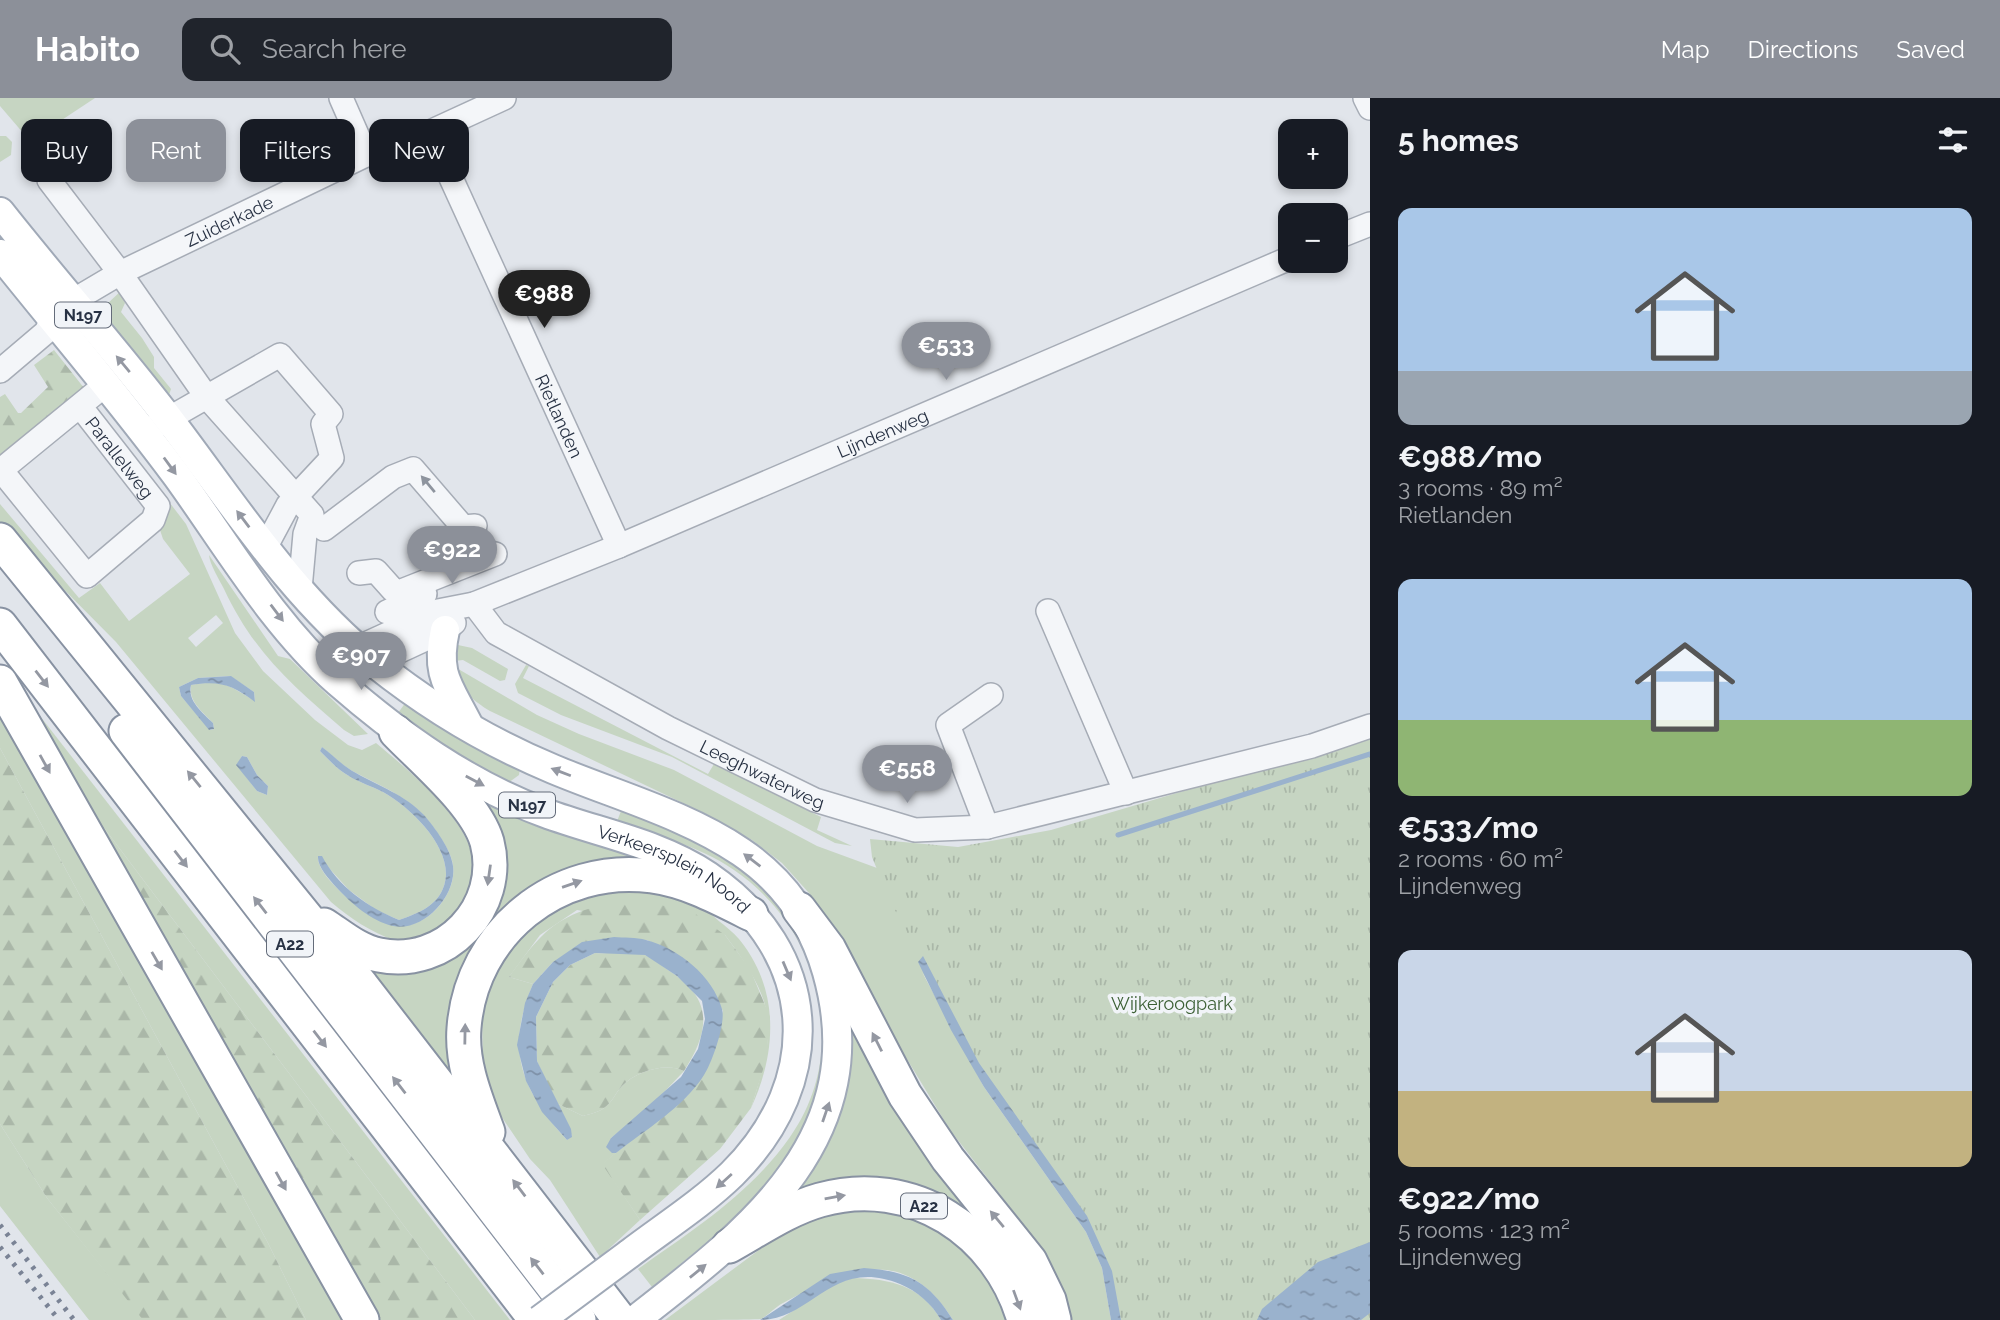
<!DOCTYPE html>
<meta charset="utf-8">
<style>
:root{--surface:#171b24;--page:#20242c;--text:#f1f3f6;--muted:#9ea1a6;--accent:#8c9099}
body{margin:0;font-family:Raleway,sans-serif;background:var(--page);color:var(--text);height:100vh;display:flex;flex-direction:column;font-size:26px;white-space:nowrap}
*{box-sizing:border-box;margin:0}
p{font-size:23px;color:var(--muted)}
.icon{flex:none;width:38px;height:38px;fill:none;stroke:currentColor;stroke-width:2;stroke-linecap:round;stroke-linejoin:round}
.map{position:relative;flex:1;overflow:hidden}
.sheet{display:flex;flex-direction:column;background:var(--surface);width:630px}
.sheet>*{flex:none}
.guide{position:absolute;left:21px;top:21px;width:665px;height:63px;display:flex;gap:14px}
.tools{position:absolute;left:1278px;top:21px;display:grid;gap:14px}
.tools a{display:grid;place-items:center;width:70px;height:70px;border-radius:14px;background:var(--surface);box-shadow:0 4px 10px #0003;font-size:35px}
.price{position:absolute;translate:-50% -60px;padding:0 16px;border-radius:24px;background:var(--accent);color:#fff;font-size:23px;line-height:46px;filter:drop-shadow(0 2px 4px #0008)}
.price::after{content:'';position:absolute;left:50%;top:42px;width:21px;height:16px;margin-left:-10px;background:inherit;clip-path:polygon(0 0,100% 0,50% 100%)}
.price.current{background:#222;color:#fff}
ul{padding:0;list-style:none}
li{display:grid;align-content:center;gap:14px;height:371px;padding:0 28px}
li span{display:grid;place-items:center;height:217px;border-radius:14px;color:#555}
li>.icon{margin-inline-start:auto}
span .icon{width:126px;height:126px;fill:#fffc;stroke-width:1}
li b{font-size:30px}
h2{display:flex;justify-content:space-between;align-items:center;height:84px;padding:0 28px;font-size:30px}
.tag{padding:0 24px;border-radius:14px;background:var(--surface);box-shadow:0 4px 10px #0003;font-size:24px;line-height:63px}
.tag.current{background:var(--accent);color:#fff}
header{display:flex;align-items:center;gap:42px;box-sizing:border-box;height:98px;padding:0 35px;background:var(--accent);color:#fff}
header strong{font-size:33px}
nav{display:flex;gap:38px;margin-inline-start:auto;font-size:24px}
.search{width:490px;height:63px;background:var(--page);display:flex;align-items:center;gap:18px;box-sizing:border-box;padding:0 24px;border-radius:14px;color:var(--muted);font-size:26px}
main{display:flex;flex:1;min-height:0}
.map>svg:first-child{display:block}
</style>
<header>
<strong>Habito</strong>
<div class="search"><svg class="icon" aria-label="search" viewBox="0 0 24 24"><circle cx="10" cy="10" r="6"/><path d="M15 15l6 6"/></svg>Search here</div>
<nav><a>Map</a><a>Directions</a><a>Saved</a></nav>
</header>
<main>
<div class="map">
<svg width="1370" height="1222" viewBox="0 0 1370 1222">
<defs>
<pattern id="forest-firs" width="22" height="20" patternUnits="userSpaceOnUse" patternTransform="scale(1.75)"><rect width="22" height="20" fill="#c6d5c2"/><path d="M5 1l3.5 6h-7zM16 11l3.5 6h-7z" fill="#aab7a8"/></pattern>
<pattern id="park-tufts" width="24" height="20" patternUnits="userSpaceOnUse" patternTransform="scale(1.75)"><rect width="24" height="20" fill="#c6d5c2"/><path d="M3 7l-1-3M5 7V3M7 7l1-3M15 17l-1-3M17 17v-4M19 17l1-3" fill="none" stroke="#aab7a8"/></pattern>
<pattern id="water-ripples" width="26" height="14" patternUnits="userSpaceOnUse" patternTransform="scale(1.75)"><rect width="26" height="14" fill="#9ab2cd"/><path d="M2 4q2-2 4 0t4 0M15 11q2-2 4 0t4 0" fill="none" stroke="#7e91a8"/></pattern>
</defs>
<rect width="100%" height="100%" fill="#e1e5eb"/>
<!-- green -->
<g fill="#c6d5c2" fill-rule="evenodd">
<path d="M0,0H95L30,43L0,8Z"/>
<path d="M0,38H6L12,44L11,57L0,64Z"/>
<path d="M122,192L125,205L121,214L142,240L154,259V270L171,291L169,297L164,296L108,224L106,207Z"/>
<path d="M143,370L186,426L235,535L263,573L315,622L348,647L362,652L376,645C406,670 455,711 469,747C484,785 459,829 420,839C413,841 401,845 394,842C372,835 350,820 331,804L116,544L0,427V406L79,500L100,485L129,523L190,476L163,441L160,432L169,413L143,378ZM216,517L223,525L196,549L188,540ZM230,578L254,594L255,603C229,588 224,581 191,587C188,603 203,614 213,625L214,631L210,632L181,598L179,589L198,580ZM322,649C333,658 344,669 356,675C385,690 415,702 434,730C441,740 452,755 453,768C457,798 424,834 393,827C382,825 373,819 364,813C351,803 316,776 318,758L349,792L376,812L399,822C422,814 444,805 446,777C447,745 410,709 383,694C372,688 360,685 349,678C338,672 329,662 320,653ZM242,658L247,659L257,677L268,688L267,697L257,693L237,667Z"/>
<path d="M209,457L278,558L290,561L368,636L354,638L344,632C292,587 254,555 224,491C219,481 210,467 209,457Z"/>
<path d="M458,547L472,550L508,571L505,582L500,583L463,562L454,563Z"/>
<path d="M526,567L529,568L523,580L708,676L714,666L821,719L817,732L852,748L835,745L672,659L561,617L518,595L515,586Z"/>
<path d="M454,572H460L537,617L579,636L674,672L817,748L877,770L1112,1173L922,874L984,989L1086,1134L1102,1170L1111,1222H1067L1057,1181L1041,1149L950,1032L865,892L833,829L809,795L782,765L752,742L708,717L490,613C472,602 461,592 454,572Z"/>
<path d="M19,591L510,1222H475L77,694Z"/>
<path d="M408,601L520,670L519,677L508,685L458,659L396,618Z"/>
<path d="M0,613L345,1222H306L268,1145L0,650Z"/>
<path d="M471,696L658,766L505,825L457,981L360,861L475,835Z"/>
<path d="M621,713C658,728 698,742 731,765C812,821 849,930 812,1022C806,1036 794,1050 785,1062C778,1073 771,1087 761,1097C728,1130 688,1159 652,1189L638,1171C693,1132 751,1095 790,1039C852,951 820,830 734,772C698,747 657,738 616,726Z"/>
<path d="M639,789L701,804C710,819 727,827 739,841C780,891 777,954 751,1010C777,928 777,906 725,837L577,812L540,837L509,879L533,886C505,952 521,991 567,1042L572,1038L558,1006L583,1018C590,1016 599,1014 604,1010C612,1005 616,994 622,988C636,973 666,964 684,973L653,1006L611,1040L612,1055H616L603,1066L640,1122L600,1159L550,1082L530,1061L497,1012L483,968L482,916L500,865L540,820L582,799Z"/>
<path d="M841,897L978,1123L793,1101Z"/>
<path d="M0,1026L47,1100L144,1222H89L0,1108Z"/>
<path d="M863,1111C877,1113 892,1113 906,1117C957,1131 989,1175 1007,1222H953C905,1146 850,1169 783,1205C775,1209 769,1217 761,1221C749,1222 683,1222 665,1222L779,1137L820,1118Z"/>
<path d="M853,1180C890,1181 921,1187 941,1222H779L834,1186Z"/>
</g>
<!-- forest -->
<g fill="url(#forest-firs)">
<path d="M54,252L88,295L0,363V299L5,296L18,315H21L48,289L34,267Z"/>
<path d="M0,650L268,1145L306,1222H143L47,1100L0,1026Z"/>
<path d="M77,694L475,1222H379L357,1189Z"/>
<path d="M624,801L690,812L725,837L750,871L770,919L766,962L751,1010L720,1051L640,1122L602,1066L688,997L723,913C702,872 688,862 647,842L553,864L533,886L509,879C548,825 559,817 624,801Z"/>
<path d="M595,855C610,856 630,853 645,857C652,860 661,867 668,872C713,900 711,931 684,973C666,964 636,973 622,988C616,994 612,1005 604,1010C599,1014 590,1016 583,1018L558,1006L547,986L537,963L536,919L553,884L570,867Z"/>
</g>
<!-- park -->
<path fill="url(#park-tufts)" d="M1370,638V1222H1114L1109,1187L1094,1139L988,987L889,801L872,759L870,741L958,749L1051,732Z"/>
<!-- water -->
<g fill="url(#water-ripples)">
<path d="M231,578L254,594L255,604C233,587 219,582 191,587C187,603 203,615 213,625L214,631L209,632L181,598L179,589L198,580Z"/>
<path d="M322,649C333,657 344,669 356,675C379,688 405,697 424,717C435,730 451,751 453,768C457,797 424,834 393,828C371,823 351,805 336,789C329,781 317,769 318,758H322C338,789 368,809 399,822C422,814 444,805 446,777C447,745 410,709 383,694C372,688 360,685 349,678C338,672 329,662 320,653Z"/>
<path d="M242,658L247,659L257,677L268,688L267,697L257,693L236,667Z"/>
<path d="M614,839C624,840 636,839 646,842C678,850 713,878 722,911C726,925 712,965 704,977C684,1009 645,1032 616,1055H612L606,1049L611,1040L681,979L698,951L705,921L702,903L677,878L645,857L595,855L570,867L553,884L536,919L537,963L571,1031L572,1039L567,1042L542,1014L526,983L517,947L525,905L533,886L553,864L582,844Z"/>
<path d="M923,858L979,965L1087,1118L1112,1173L1121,1222H1111L1102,1170L1086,1134L984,989L951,932L918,864Z"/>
<path d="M1370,1144V1215L1361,1222H1257L1262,1211L1318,1164Z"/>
<path d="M864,1170C909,1173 929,1184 953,1222H941C932,1206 917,1193 900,1186C833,1158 812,1222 760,1222L830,1176Z"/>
</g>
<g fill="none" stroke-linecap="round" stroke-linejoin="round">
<!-- stream -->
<path stroke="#9ab2cd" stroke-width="5" d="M1118,737L1370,656"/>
<!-- minor casing -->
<g stroke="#a6acb6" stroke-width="26">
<g id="minor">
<path d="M341,0L366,57"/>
<path d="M1365,0L1370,10"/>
<path id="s1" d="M430,34L619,448"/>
<path d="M49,82L120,175L206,298L312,417L305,436L300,491"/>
<path d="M1335,140L1370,126"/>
<path id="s2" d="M0,273L46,234L52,221L71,204L120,175L366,57L430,34L504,0"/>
<path id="s3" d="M80,308L158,408L153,422L87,478L1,372L105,287"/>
<path d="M154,329L280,257L331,316L323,326L332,360L288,407L265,450"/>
<path d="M324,431L393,379L413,371L463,429L475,428"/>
<path d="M359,475L376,473L393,492L399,494L495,456"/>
<path id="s4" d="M474,506L496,535L668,630L815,702L915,732L987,729L1312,648L1370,628"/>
<path d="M1048,513L1126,695"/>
<path d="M387,514L425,496"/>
<path d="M363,570L445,532L454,525"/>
<path id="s5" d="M333,580L357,550L438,513L474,506L619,448L1290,160"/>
<path d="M987,729L948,627L991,597"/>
</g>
</g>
<!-- major casing -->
<g stroke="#a0a9b7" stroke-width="32">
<g id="major">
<path d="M0,114C56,185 116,252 171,324C234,407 293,500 376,566C430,609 488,644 553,671C615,697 685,716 741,754C784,783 813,825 827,874C874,1039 751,1132 635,1222"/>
<path id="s6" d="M0,156C59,230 121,302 177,378C227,447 273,527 338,584C400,638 467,686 545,715C599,735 659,745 708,778C819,854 827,982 732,1076C701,1106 663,1130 629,1156"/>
<path d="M445,532C435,577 449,588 468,626"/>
</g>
</g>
<!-- highway casing -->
<g stroke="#8892a2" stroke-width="37">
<g id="highway">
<path d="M0,442L362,888L620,1222"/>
<path d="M0,527L536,1222"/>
<path d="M0,584L362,1222"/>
<path d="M126,633L579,1222"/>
<path d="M799,811L829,851L905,997L948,1061L1030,1163L1049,1202L1054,1222"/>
<path d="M324,827C341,838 358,853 379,857C445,871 504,809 487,744C476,706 424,663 396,634"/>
<path d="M488,1034C476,1001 461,966 464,930C471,835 557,765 652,778C688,783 719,800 751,816"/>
<path d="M729,1148C758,1132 788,1111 820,1102C912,1076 999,1134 1024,1222"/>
</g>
</g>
<!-- minor -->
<use href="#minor" stroke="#f4f6f9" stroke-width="23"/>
<!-- major -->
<use href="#major" stroke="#fff" stroke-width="28"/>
<!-- highway -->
<use href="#highway" stroke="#fff" stroke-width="33"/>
<!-- rail -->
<g stroke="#7a8395" stroke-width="5" stroke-dasharray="3.5 7" stroke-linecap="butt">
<path d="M0,1127L74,1222"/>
<path d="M0,1149L59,1222"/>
</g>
<!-- major-bridge casing -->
<g stroke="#a0a9b7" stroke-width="32" stroke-linecap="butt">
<path id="major-bridge" d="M540,1222L629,1156"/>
</g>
<!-- major-bridge -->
<use href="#major-bridge" stroke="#fff" stroke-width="28"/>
</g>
<!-- one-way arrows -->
<defs><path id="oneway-solid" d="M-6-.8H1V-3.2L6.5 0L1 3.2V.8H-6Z" transform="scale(1.75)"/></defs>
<g fill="#9498a2">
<use href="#oneway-solid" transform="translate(123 266) rotate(-130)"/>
<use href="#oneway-solid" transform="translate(170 368) rotate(54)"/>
<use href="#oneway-solid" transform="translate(243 421) rotate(-127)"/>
<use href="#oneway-solid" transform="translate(277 515) rotate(53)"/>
<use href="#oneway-solid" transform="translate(42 581) rotate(52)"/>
<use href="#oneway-solid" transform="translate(45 666) rotate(61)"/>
<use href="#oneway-solid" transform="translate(561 674) rotate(-159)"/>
<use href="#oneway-solid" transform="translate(194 681) rotate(-129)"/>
<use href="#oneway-solid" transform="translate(475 683) rotate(28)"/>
<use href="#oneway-solid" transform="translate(181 761) rotate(52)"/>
<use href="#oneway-solid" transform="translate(752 762) rotate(-143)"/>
<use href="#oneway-solid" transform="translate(489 777) rotate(98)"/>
<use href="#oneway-solid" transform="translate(572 786) rotate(-19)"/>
<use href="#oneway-solid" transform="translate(260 807) rotate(-128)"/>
<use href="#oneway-solid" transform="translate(157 863) rotate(60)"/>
<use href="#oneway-solid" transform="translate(787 873) rotate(67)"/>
<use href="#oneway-solid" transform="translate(465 936) rotate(-89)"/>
<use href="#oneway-solid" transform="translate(320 941) rotate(52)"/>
<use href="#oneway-solid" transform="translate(877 944) rotate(-117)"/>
<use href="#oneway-solid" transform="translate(399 987) rotate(-128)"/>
<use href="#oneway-solid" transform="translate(826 1014) rotate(-71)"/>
<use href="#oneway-solid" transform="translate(281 1083) rotate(61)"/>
<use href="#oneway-solid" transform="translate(724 1083) rotate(138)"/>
<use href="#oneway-solid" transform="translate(519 1090) rotate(-127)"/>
<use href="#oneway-solid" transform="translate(835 1099) rotate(-10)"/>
<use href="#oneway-solid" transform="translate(997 1121) rotate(-130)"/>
<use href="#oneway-solid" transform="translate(537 1168) rotate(-128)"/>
<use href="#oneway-solid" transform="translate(698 1173) rotate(-39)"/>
<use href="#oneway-solid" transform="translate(1017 1202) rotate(70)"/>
</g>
<use fill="#8e949e" href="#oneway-solid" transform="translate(428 386) rotate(-130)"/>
<g text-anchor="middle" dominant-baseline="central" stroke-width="7" stroke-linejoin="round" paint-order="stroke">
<!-- shield labels -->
<g fill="#f1f4f8" stroke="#646c7a" stroke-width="2">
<rect x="55" y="204.5" width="56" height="25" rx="5"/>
<rect x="499" y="694.5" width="56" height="25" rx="5"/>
<rect x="267" y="833.5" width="46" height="25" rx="5"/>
<rect x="901" y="1095.5" width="46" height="25" rx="5"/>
</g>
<g font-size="16" font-weight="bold" fill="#283244">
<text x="83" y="217">N197</text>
<text x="527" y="707">N197</text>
<text x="290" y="846">A22</text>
<text x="924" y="1108">A22</text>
</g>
<!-- street labels -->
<g font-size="18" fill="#283244" stroke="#f1f4f8">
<text stroke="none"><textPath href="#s2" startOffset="278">Zuiderkade</textPath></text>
<text stroke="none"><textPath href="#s1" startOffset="312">Rietlanden</textPath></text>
<text stroke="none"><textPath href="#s5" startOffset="607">Lijndenweg</textPath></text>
<text stroke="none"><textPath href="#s3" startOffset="65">Parallelweg</textPath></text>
<text stroke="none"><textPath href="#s4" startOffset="338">Leeghwaterweg</textPath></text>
<text stroke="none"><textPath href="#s6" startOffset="934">Verkeersplein Noord</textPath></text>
</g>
<!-- park labels -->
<g font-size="18" fill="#3c6035" stroke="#f1f4f8">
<text x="1172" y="905">Wijkeroogpark</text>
</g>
</g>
</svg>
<div class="tools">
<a>+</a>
<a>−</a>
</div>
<b class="price current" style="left:544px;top:232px">€988</b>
<b class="price" style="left:946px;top:284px">€533</b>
<b class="price" style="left:452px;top:488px">€922</b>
<b class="price" style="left:361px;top:594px">€907</b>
<b class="price" style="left:907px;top:707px">€558</b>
<div class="guide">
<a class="tag">Buy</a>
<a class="tag current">Rent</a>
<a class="tag">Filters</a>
<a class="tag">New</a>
</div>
</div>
<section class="sheet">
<h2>5 homes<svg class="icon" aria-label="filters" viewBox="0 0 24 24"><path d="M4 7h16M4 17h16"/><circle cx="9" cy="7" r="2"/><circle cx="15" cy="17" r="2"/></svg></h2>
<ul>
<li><span style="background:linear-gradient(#a9c7e8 75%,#9aa5b1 0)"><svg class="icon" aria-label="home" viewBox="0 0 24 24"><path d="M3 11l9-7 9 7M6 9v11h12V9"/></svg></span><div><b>€988/mo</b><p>3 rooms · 89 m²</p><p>Rietlanden</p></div></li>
<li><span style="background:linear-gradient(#a9c7e8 65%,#8fb573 0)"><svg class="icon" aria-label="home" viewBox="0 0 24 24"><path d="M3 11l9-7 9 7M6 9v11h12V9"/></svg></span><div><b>€533/mo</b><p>2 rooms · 60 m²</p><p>Lijndenweg</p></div></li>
<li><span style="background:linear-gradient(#c9d6e8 65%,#c2b280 0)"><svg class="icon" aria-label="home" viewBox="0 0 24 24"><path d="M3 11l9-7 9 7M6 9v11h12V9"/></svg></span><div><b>€922/mo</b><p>5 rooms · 123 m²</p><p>Lijndenweg</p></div></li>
</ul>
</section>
</main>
